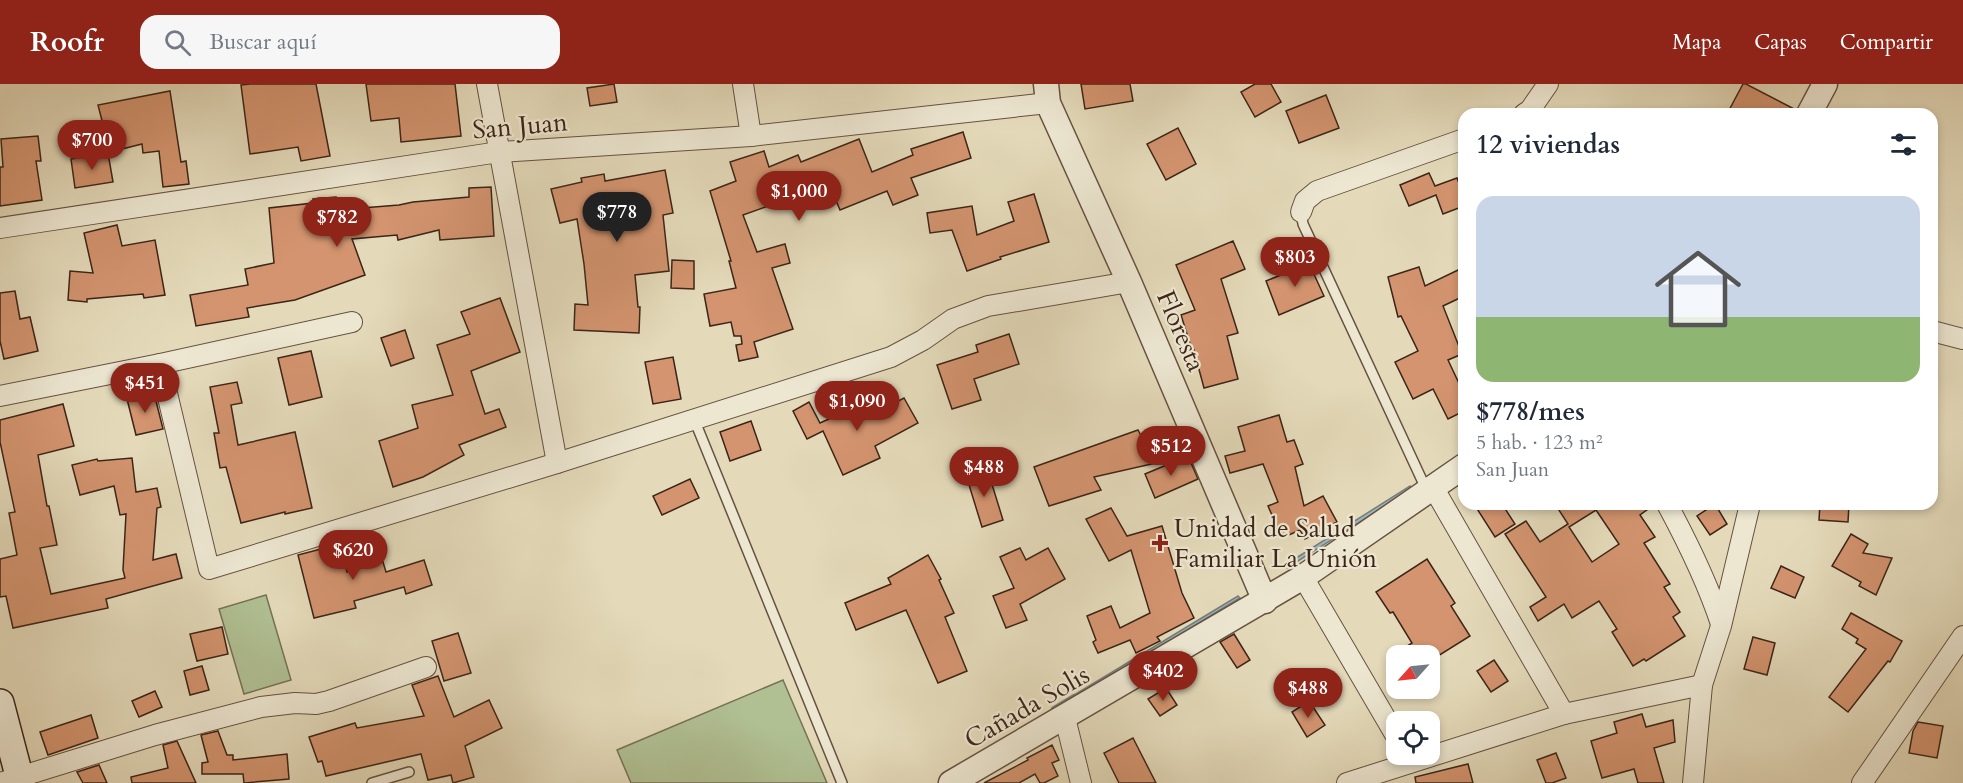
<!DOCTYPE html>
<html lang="es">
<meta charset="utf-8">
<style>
:root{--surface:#fff;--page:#f6f6f7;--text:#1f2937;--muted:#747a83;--accent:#8f2418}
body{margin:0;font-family:Cardo,serif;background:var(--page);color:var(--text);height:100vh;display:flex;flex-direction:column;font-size:22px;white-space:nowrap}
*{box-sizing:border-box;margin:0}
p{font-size:20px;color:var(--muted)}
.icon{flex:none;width:33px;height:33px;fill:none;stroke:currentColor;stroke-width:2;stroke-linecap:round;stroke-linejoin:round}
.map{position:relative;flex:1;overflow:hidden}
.side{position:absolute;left:1458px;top:24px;width:480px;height:402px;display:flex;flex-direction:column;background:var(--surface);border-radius:18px;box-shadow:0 3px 9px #0003}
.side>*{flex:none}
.needle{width:39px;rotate:243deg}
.buttons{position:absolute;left:1386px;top:561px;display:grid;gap:12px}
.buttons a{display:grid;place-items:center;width:54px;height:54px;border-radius:12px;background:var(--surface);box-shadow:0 3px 9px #0003;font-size:30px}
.price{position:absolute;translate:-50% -51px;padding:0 14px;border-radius:21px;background:var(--accent);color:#fff;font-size:20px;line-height:39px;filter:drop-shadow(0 2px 3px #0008)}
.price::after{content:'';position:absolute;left:50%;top:36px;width:18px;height:14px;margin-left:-9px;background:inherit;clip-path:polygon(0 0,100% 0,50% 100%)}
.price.active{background:#222;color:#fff}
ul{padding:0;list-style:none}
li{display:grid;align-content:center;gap:12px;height:318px;padding:0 18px}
li span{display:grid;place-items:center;height:186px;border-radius:18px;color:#555}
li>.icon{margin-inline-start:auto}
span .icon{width:108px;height:108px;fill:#fffc;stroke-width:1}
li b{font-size:26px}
h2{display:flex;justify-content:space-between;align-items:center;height:72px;padding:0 18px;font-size:26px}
header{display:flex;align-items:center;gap:36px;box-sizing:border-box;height:84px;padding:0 30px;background:var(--accent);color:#fff}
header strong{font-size:28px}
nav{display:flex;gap:33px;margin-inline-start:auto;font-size:21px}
.search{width:420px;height:54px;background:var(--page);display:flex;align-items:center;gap:15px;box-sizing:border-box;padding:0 21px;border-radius:18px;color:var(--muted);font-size:22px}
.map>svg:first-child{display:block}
</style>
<header>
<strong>Roofr</strong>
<div class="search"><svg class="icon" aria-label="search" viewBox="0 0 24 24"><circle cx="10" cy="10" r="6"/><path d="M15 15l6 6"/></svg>Buscar aquí</div>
<nav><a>Mapa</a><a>Capas</a><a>Compartir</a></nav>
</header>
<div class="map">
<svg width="1963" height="699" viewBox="0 0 1963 699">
<rect width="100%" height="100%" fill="#e4daba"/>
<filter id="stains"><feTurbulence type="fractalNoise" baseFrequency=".00333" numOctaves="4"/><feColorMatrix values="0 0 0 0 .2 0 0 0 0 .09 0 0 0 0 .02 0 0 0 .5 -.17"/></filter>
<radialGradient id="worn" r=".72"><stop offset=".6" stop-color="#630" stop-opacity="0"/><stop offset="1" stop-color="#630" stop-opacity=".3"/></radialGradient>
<!-- green -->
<g fill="#b0c093" stroke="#767256" stroke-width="1.5">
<path d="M266,511L291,596L244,610L219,525Z"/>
<path d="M783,596L827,699H631L617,666Z"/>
</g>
<!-- water -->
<g fill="#9cb7bc" stroke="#767d7a" stroke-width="1.5">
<path d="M1410,402L1412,405L1287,484L1285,481Z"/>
<path d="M1238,512L1240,514L1068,618L1066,616Z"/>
</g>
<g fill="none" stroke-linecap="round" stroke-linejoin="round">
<!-- stream -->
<path stroke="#767d7a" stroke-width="6" d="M1054,625L1074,613"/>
</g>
<!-- building -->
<g fill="#d3946f" stroke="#3c2518" stroke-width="1.5" fill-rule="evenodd">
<path d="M250,0H316L330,72L301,77L298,63L250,70L241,1Z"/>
<path d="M366,0H455L461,52L401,58L399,34L371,37Z"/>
<path d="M614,0L617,18L590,22L587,4Z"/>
<path d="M1081,0H1130L1133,17L1085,25Z"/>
<path d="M1255,0H1271L1281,18L1255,33L1241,8Z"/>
<path d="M1743,0H1746L1796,26L1795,30H1727Z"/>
<path d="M170,7L181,78L186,77L189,100L163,103L159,67L143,69L142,60L110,68L98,21Z"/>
<path d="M1326,11L1339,44L1299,59L1286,27Z"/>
<path d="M1178,44L1196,80L1166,96L1147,60Z"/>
<path d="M963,48L971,74L911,94L918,111L893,121L887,107L840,126L826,93L780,112L782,117L743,131L757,168L785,160L790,179L772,184L793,245L754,258L758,273L739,277L736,261L742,260L741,252H734L731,238L710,242L704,210L736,204L729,177H731L710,107L736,97L730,78L764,67L769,83L798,71L801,78L859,55L872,88L913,71L911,65Z"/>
<path d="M38,52L41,77H36L42,116L0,122V83H3L1,55Z"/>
<path d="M108,69L113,98L75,104L71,75Z"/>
<path d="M665,86L673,129L663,131L669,187L635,191L638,223H640L639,249L574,246L575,220L588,221L584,180L577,135L560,139L551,105L582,98L581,94L604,90L605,97Z"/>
<path d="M1429,89L1435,102L1457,94L1464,112V122L1443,130L1436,111L1409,122L1400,101Z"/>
<path d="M491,103L494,152L440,156L439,146L398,156L397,151L352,155L365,191L295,216L247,224L249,233L196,242L190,211L248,201L245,185L274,179L269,124L313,119V115L336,113L337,126L399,121L413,118L469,113V104Z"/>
<path d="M1034,110L1049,158L1000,173L1001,175L967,187L952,146L930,149L927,129L972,122L977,151L1014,137L1008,118Z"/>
<path d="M117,141L122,162L155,156L165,211L144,214L143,210L87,215V218L68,216L70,187L93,189L84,149Z"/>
<path d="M1233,157L1245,185L1221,195L1238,249L1227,252L1238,295L1204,304L1193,263H1191L1181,231L1195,226L1176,181Z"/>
<path d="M1307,175L1324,212L1279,231L1266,197L1288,188L1286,184Z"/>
<path d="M672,176L694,177V205L671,204Z"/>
<path d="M1419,183L1425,202L1458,186L1464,199V212L1443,222L1462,270L1448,276L1464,310V327L1448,335L1433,305L1413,315L1395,278L1418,267L1401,232L1398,233L1388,193Z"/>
<path d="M15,207L20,235L30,233L38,267L4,275L0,257V209Z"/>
<path d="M500,214L520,268L471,287L485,330L499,325L506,343L459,361L464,371L423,393L393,403L379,357L418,344L412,321L453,311L437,261L470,250L461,228Z"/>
<path d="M405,246L414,274L391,282L381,254Z"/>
<path d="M1009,250L1019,280L974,295L981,316L952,325L937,281L978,268L976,261Z"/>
<path d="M311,267L322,313L289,321L278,274Z"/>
<path d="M673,273L681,315L653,320L645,278Z"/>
<path d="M237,298L242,319L231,321L238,361L295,348L312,424L285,430V428L241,439L226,383L220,384L214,349H219L210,303Z"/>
<path d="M154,309L163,345L136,351L127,315Z"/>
<path d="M904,314L918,339L875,362L880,374L843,391L823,347L807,355L793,327L809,318L820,339L857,322L863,336Z"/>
<path d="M63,320L74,362L38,371L47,422H49L57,461L40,464L51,510L125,494L123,486L126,430L120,431L114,402L80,411L72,381L97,375L98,377L132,374L136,408L157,404L161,423L157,424L153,476L176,470L182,494L106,515L108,524L13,544L6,512L0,513V475L17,471L9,429L15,428L0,358V336Z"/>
<path d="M1279,331L1287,358L1294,356L1303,380L1295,383L1304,422L1323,412L1337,438L1305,455L1300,446L1282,454L1268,422L1278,418L1263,380L1230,389L1225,372L1245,367L1238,343Z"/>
<path d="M751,337L761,366L730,377L720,348Z"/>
<path d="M1138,346L1156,379L1094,393L1101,406L1049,422L1034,383Z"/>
<path d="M1188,372L1198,395L1155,414L1145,390Z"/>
<path d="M987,384L1003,436L982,443L966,391Z"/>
<path d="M690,395L699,414L662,431L653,412Z"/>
<path d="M1474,420H1502L1515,440L1495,453Z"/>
<path d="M1555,420H1655L1640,431L1655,453L1644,459L1670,500L1664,503L1680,528L1673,533L1685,552L1646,577L1644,575L1633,582L1612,548L1617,545L1599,517L1572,534L1564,520L1538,537L1530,523L1546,513L1505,450L1526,437L1540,458L1568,440ZM1596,426L1619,460L1592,478L1569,443Z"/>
<path d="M1715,420L1727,440L1710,451L1697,432Z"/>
<path d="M1820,420H1849L1848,438L1819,436Z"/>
<path d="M1111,424L1127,452L1162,442L1182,509L1194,534L1157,553L1160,557L1136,569L1130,556L1098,569L1093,558L1096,556L1087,532L1111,522L1120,544L1150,529L1131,466L1109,477L1086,435Z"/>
<path d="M1851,450L1868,460L1863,469L1892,474L1876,511L1859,502L1861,498L1832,482Z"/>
<path d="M340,460L347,488L383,478L386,488L424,476L432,501L406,510L404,503L354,517L356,524L314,534L298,471Z"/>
<path d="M1020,464L1026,476L1048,464L1065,495L1020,520L1027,536L1006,544L993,512L1014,504L1000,473Z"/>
<path d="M928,471L941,495L939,496L954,529L945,533L967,587L938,599L906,526L856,546L845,519L891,500L888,494Z"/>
<path d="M1427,475L1455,519L1451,522L1470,552L1438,572H1392L1412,559L1393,528L1390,529L1376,508Z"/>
<path d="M1781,482L1804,493L1795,514L1771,504Z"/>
<path d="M1851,529L1902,557L1890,578L1888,577L1848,628L1829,613L1866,565L1856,559L1858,555L1842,545Z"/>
<path d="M222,543L228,570L197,577L190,550Z"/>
<path d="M458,549L471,589L444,597L432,557Z"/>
<path d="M1234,550L1250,576L1237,584L1220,558Z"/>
<path d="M1753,553L1775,559L1767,591L1744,585Z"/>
<path d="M1494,576L1508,597L1491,608L1477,587Z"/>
<path d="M202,582L209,606L190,611L184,587Z"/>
<path d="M1321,585L1332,603L1317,613L1305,595Z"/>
<path d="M438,592L454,633L489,616L502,644L465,662L474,693L453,699L451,691L428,696L421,670L326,692L322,677L318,678L309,653L355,639L357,644L424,632L412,601Z"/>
<path d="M1166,604L1177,621L1160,632L1148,615Z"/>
<path d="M155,607L162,623L139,633L132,617Z"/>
<path d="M1309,617L1325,641L1307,653L1292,628Z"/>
<path d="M1642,630L1646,643L1673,636L1675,658L1654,664L1664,699H1638L1634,685L1602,694L1591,657L1617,649L1614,638Z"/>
<path d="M91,631L98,654L48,671L40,648Z"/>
<path d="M1918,638L1943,642L1937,674L1909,669L1913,647Z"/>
<path d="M218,647L227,671H233V676L287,670L289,695L244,699L243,690H202V679L208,678L201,651Z"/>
<path d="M1133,654L1156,699H1119L1104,669Z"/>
<path d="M177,657L196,699H132L131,693L168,684L163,661Z"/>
<path d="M1052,661L1059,676L1052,679L1058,692L1044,699H1040L1035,690L1019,699H984L1028,676L1027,674Z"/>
<path d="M1556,669L1566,694L1552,699H1546L1537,676Z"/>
<path d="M1468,680L1473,699H1416L1415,693Z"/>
<path d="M99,681L107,699H83L77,688Z"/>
</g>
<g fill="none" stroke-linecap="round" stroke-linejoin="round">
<!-- service casing -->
<g stroke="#665240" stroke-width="12">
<g id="service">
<path d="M1301,128L1303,140L1427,407"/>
<path d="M694,335L842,699"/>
<path d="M372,699L409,688"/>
</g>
</g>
<!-- minor casing -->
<g stroke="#665240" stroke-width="22">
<g id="minor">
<path d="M487,0L557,379"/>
<path d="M743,0L751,52"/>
<path d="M1524,30L1530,26L1548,0"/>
<path d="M1301,128L1305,117L1317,107L1464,55"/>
<path d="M0,144L499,68L751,52L1048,19"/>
<path d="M1932,247L1963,255"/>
<path d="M160,280L209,485L557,379L891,273L923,256L953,235L988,222L1129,198"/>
<path d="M0,312L160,280L352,238"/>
<path d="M1433,403L1564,630"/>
<path d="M1667,420C1688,459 1707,497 1721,540"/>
<path d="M1303,493L1396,652"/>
<path d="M1065,634L1081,699"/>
<path d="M0,699L155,651L261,623L295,619L316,620L329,617L426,583"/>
<path d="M1347,699L1564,630L1702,601"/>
<path d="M1693,699L1702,601L1721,542L1750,420"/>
<path d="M1862,699L1963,552"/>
</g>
</g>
<!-- tertiary casing -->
<g stroke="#665240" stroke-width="27">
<g id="tertiary">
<path d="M1046,0L1048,19L1129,198L1265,517"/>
<path d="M1809,30L1825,0"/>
<path d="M951,699L1303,493L1464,382"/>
</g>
</g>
<!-- secondary casing -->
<g stroke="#3c2518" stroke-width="30">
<path id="secondary" d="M0,619L21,699"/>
</g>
<!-- service -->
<use href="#service" stroke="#ede7d2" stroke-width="9"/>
<!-- minor -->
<use href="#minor" stroke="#ede7d2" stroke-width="20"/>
<!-- tertiary -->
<use href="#tertiary" stroke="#ede7d2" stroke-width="24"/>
<!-- secondary -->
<use href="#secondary" stroke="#ede7d2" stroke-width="27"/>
</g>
<!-- markers -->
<path fill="#8f2418" stroke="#ede7d2" stroke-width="2" d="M1157 450h6v6h6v6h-6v6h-6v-6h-6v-6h6z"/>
<g text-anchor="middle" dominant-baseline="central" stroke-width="4.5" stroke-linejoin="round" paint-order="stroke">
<!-- street labels -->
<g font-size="26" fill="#3c2518" stroke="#ede7d2">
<text transform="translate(520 42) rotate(-5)">San Juan</text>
<text transform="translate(1181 247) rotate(67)">Floresta</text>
<text transform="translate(1027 623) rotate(-30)">Cañada Solis</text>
</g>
<!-- poi labels -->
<g font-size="26" fill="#3c2518" stroke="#ede7d2" text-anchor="start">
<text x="1174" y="444">Unidad de Salud<tspan x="1174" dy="30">Familiar La Unión</tspan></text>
</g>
</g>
<rect width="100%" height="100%" filter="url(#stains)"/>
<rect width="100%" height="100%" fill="url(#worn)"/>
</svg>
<div class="buttons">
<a><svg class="needle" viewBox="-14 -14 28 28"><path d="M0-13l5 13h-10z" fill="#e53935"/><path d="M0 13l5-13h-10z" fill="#747a83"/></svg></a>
<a><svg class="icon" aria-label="locate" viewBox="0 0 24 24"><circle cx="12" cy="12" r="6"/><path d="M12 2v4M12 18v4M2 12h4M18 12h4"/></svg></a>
</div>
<b class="price" style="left:92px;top:87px">$700</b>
<b class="price" style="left:799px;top:138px">$1,000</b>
<b class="price active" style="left:617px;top:159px">$778</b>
<b class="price" style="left:337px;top:164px">$782</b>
<b class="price" style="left:1295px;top:204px">$803</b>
<b class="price" style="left:145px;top:330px">$451</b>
<b class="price" style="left:857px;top:348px">$1,090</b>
<b class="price" style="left:1171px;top:393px">$512</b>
<b class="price" style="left:984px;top:414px">$488</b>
<b class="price" style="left:353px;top:497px">$620</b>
<b class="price" style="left:1163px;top:618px">$402</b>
<b class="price" style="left:1308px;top:635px">$488</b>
<section class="side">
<h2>12 viviendas<svg class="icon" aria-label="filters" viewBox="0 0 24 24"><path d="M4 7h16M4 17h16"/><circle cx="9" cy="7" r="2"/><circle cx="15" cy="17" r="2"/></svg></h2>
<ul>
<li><span style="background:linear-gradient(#c9d6e8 65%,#8fb573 0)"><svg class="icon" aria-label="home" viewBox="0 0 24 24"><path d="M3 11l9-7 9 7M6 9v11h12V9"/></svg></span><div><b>$778/mes</b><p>5 hab. · 123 m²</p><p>San Juan</p></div></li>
</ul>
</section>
</div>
